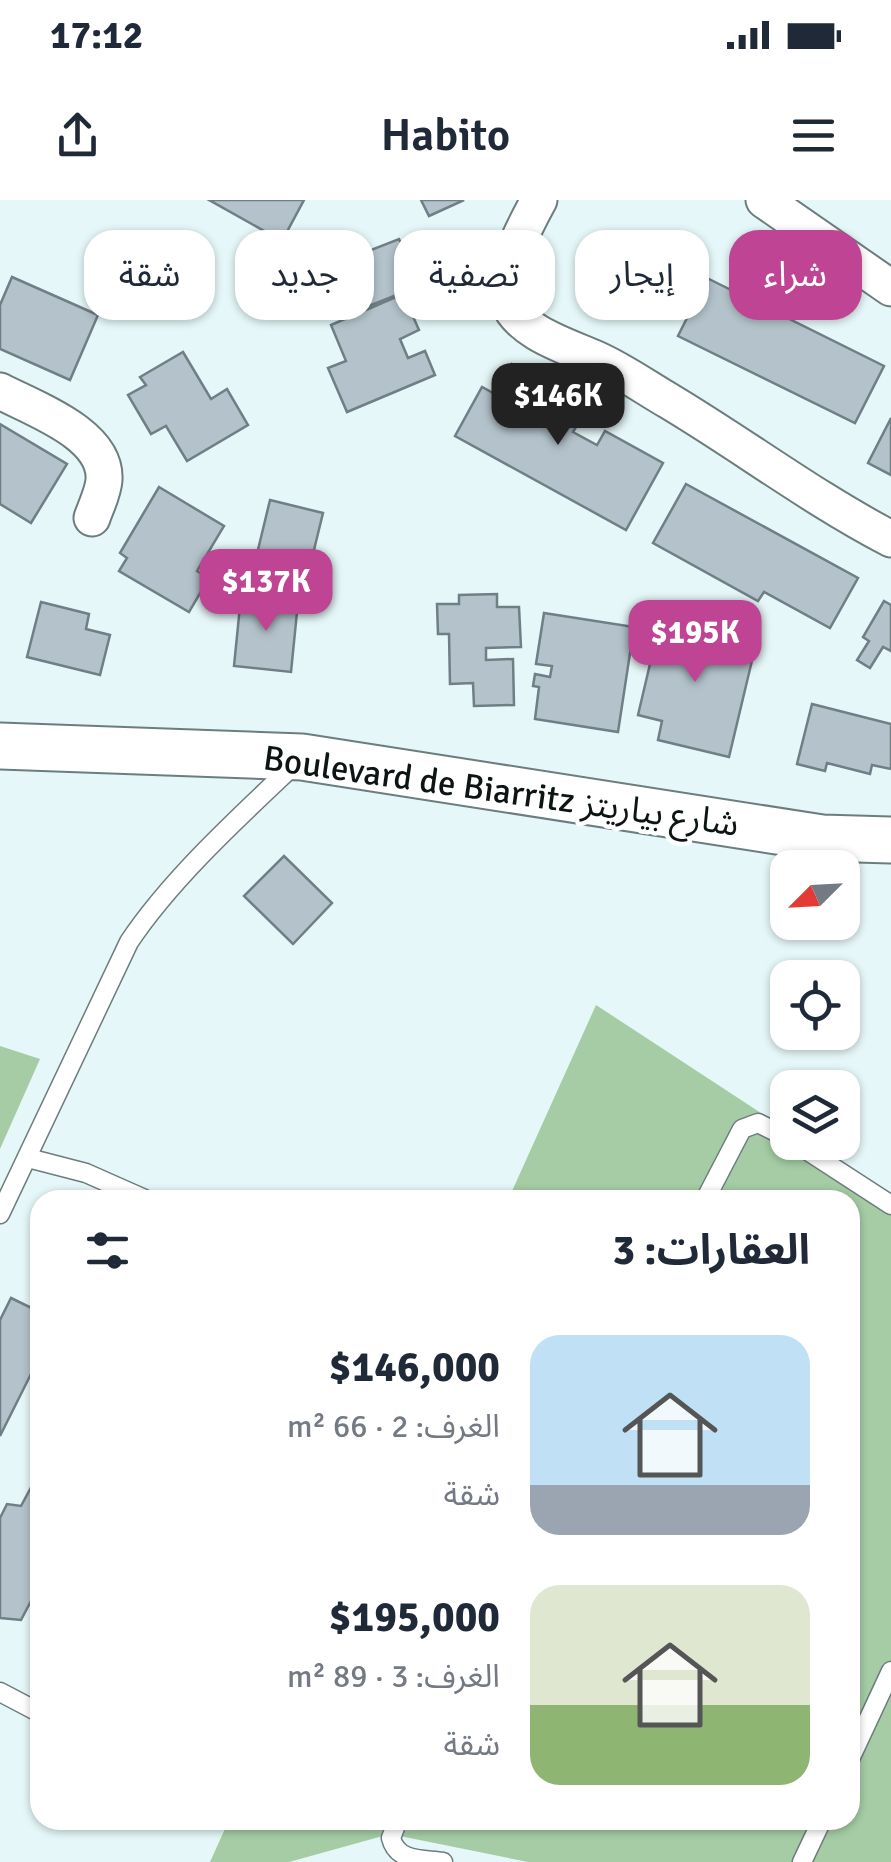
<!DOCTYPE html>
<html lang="ar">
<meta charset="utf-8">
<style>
:root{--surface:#fff;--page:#f2f2f3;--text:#1f2937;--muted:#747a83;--accent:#bf4494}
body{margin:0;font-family:Signika,"Noto Sans Arabic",sans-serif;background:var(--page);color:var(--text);direction:rtl;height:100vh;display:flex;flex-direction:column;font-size:38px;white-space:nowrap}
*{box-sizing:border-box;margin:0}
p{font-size:32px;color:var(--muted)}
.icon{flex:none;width:55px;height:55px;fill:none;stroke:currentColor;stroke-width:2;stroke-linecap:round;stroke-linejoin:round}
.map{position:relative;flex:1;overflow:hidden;direction:ltr}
.details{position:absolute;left:30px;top:990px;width:830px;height:640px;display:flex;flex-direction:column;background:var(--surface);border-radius:30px;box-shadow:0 2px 8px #0004;direction:rtl}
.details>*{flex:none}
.guide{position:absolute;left:30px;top:30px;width:832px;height:90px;direction:rtl;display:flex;gap:20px}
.needle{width:65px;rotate:246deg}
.tools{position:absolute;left:770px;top:650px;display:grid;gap:20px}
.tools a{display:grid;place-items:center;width:90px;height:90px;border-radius:20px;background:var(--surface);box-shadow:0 2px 8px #0004;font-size:50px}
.price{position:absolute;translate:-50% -85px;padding:0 22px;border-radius:20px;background:var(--accent);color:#fff;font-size:32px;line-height:65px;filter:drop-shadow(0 2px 5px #0008)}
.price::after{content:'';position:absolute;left:50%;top:60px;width:30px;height:22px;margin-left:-15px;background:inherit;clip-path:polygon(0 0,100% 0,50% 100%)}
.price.selected{background:#222;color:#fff}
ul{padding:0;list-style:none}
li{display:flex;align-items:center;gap:30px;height:250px;padding:0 50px}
li span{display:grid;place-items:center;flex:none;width:280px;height:200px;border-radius:30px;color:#555}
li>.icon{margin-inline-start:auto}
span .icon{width:120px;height:120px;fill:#fffc;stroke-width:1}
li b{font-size:42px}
h2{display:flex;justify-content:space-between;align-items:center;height:120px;padding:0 50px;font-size:42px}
.chip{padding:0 35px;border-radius:30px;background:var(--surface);box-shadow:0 2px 8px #0004;font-size:35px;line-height:90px}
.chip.selected{background:var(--accent);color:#fff}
.status{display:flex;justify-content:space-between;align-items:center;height:70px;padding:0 50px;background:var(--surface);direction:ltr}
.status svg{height:28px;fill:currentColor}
header{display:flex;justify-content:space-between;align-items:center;height:130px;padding:0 50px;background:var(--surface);font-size:45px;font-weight:600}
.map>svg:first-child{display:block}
</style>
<div class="status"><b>17:12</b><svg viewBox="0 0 49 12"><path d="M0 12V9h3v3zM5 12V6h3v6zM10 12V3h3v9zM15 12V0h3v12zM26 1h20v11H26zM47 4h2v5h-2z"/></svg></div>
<header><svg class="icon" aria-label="menu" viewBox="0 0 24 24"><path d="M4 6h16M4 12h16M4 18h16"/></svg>Habito<svg class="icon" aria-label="share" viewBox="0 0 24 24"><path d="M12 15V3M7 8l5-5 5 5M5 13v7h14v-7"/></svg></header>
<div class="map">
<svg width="891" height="1662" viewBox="0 0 891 1662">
<rect width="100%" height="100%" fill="#e5f7f8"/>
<!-- green -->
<g fill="#a5cca4">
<path d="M596,805L891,998V1662H528L390,1634L289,1662H210L229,1620H850V1000H508Z"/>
<path d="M0,846L40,859L0,949Z"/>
</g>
<!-- building -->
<g fill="#b4c3cb" stroke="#707e85" stroke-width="2.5">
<path d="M209,0H304L282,41Z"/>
<path d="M421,0H464L429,16Z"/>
<path d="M399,39L407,57L398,61L409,90L339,118L320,70Z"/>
<path d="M12,77L98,115L70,180L0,149V105Z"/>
<path d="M707,78L884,166L855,223L678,136Z"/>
<path d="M403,94L419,130L400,139L408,158L425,151L435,175L347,212L328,168L346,161L331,125Z"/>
<path d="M183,152L211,199L227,189L248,225L187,261L166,226L151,234L128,195L146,185L140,177Z"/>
<path d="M512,164L560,190L553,201L582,217L573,232L597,245L605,231L663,263L626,330L455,236L482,187L495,194Z"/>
<path d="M891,218V275L868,263Z"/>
<path d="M0,224L67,264L31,323L0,304Z"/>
<path d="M686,284L858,378L830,428L764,392L758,401L653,343Z"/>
<path d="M159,287L224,326L197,371L209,378L189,412L119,371L127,358L120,353Z"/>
<path d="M270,300L323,313L302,399L249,387Z"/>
<path d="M497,394V407H519L521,447L486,448V460L513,459L514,505L474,506L473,483L450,484L449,434H438L437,404H459V395Z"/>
<path d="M241,396L298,402L291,472L234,466Z"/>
<path d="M884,401L891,405V451L883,447L870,468L857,460L869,441L863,437Z"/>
<path d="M41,402L89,414L86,429L110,435L100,475L27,457Z"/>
<path d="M658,409L699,419L695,434L755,448L729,557L658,540L662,521L638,515L654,447L649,445Z"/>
<path d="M544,413L634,427L618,532L535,519L539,487L533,486L535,474L550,477L552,466L536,464Z"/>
<path d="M812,504L891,524V569L872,565L870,574L827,563L825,571L797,564Z"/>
<path d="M284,656L332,703L293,744L244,696Z"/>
<path d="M11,1098L40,1112V1156L0,1236V1120Z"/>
<path d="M35,1280L40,1283V1384L21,1420L0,1418V1318L7,1304L21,1306Z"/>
</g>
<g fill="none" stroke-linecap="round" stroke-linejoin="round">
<!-- service casing -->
<g stroke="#6c7d7e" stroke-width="21">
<g id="service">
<path d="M794,942L891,1005"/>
<path d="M28,958L86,973L147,1000"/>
<path d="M705,1000L742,929L758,923L788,938"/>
<path d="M0,1014L129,742C171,679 239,617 295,564"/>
<path d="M0,1492L40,1513"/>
<path d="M850,1559L891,1471"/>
<path d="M398,1620L391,1638C397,1662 422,1659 443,1662"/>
<path d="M802,1662L822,1620"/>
</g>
</g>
<!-- minor casing -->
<g stroke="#6c7d7e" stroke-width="39">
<g id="minor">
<path d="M539,0C526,24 498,74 508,101C518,132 569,147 596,159C621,170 645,187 669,201C744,246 814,299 891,339"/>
<path d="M764,0L891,88"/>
<path d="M0,191C34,209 107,234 104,280C103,293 96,306 92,318"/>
</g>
</g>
<!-- tertiary casing -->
<g stroke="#6c7d7e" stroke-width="49">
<path id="tertiary" d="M0,546L302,557L822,638L891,640"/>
</g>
<!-- service -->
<use href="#service" stroke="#fff" stroke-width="18"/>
<!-- minor -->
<use href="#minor" stroke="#fff" stroke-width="35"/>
<!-- tertiary -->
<use href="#tertiary" stroke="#fff" stroke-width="45"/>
</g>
<g text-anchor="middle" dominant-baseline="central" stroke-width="9" stroke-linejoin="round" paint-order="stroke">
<!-- street labels -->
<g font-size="35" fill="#0d1414" stroke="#fff">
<text transform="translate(501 591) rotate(8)">Boulevard de Biarritz شارع بياريتز</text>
</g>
</g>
</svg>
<div class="tools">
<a><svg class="needle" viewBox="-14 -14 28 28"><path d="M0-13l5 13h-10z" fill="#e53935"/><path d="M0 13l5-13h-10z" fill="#747a83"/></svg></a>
<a><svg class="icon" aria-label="locate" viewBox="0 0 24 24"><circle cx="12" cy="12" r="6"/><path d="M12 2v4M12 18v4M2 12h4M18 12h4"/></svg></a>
<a><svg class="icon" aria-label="layers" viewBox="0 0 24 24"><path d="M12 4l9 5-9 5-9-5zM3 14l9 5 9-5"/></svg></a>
</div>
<b class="price selected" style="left:558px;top:248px">$146K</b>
<b class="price" style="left:266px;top:434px">$137K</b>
<b class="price" style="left:695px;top:485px">$195K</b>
<div class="guide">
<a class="chip selected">شراء</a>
<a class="chip">إيجار</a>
<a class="chip">تصفية</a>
<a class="chip">جديد</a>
<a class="chip">شقة</a>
</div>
<section class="details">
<h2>العقارات: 3<svg class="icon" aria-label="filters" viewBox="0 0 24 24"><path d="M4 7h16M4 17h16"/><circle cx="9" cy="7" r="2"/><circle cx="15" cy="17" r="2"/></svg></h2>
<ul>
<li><span style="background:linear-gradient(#bfe0f5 75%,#9aa5b1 0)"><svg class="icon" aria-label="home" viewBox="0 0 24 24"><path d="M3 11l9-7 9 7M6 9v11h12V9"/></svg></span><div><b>$146,000</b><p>الغرف: 2 · 66 m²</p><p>شقة</p></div></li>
<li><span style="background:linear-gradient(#dfe7d0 60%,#8fb573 0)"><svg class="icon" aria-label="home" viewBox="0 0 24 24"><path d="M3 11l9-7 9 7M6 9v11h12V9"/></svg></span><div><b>$195,000</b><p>الغرف: 3 · 89 m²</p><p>شقة</p></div></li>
</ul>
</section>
</div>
